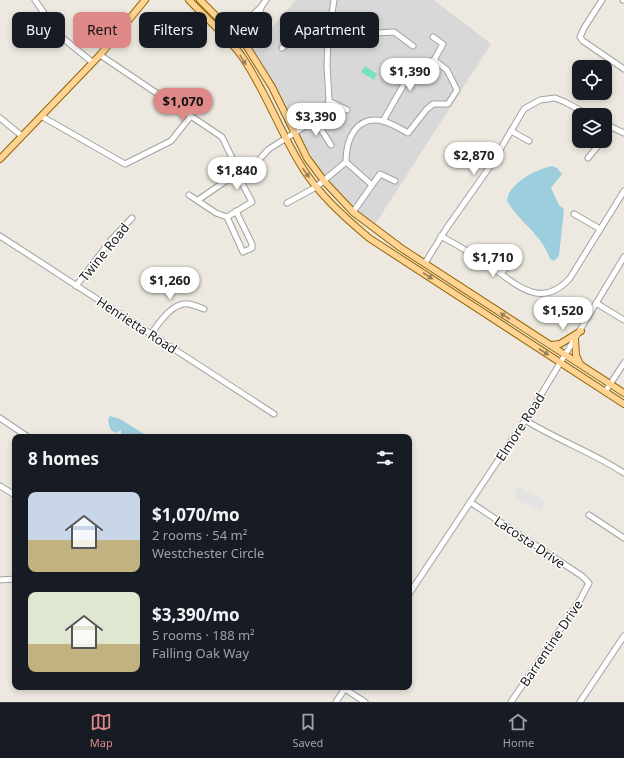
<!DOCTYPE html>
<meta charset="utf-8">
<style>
:root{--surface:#171b24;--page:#20242c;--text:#f1f3f6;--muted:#9ea1a6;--line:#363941;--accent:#de8887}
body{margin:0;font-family:"Noto Sans",sans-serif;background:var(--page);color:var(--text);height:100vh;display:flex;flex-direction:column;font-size:15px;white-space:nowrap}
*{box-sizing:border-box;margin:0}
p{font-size:13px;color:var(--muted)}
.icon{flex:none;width:22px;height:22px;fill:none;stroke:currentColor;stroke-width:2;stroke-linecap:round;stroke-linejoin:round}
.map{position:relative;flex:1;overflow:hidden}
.side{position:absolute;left:12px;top:434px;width:400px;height:256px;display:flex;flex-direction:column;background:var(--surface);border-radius:8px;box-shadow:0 2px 6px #0003}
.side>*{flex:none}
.hud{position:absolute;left:12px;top:12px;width:400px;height:36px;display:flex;gap:8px}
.fabs{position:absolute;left:572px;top:60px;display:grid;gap:8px}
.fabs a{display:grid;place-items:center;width:40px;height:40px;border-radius:8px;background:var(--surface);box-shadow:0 2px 6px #0003;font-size:20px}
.price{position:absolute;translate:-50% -34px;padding:0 9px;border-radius:14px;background:#fff;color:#222;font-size:13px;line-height:26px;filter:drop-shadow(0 1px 2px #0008)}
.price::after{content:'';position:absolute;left:50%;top:24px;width:12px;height:9px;margin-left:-6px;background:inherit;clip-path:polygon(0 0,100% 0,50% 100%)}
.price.active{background:var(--accent);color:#111}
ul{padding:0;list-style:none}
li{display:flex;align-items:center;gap:12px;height:100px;padding:0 16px}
li span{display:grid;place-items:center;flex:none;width:112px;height:80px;border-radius:8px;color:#555}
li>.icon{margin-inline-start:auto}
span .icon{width:48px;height:48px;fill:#fffc;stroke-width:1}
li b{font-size:17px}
h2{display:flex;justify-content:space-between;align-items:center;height:48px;padding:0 16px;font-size:17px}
.chip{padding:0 14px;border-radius:8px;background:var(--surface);box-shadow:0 2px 6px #0003;font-size:14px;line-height:36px}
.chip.active{background:var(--accent);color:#111}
.tabs{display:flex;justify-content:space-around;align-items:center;height:56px;border-top:1px solid var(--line);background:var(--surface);font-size:11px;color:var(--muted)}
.tabs a{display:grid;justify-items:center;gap:2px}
.tabs .active{color:var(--accent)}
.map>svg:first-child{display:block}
</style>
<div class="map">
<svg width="624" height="702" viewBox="0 0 624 702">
<rect width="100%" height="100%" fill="#ede9e0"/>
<!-- residential -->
<path fill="#d9d8d8" d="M296,0H434L491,44L374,226L350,205L321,171L294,128L264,68L252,50Z"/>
<!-- pitch -->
<path fill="#78e2bc" d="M365,66L377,74L374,80L361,72Z"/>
<!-- parking -->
<path fill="#e3e3e3" d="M518,486L546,501L541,512L514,498Z"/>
<!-- water -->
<g fill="#9dcede">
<path d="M552,166L557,168L562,174L551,188L559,205L564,209L559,256L554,261L550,259C542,234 519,222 507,201C508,183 537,169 552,166Z"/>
<path d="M110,416L120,419L149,437H121V430L115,433L110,429L108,420Z"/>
</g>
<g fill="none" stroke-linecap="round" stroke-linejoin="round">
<!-- minor casing -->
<g stroke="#a2a2a2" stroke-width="7">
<g id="minor">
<path d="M35,0L59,35L92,62"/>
<path d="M602,0L584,28L580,37L583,41L624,69"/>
<path d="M623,0H624"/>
<path d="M433,37L443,44L434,60"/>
<path d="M227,39L261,7L266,0"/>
<path d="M230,42L258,18L261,8"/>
<path d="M282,48L314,26L329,22L376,33L394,32L413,46"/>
<path d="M100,55L222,137L239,172"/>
<path d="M329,101L347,110"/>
<path d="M41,116L125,164L171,141L190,117"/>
<path d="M0,118L22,136"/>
<path d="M315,120L331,145"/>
<path d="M383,121L413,68L434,60"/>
<path d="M605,124L624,133"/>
<path d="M511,131L529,141"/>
<path d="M605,136L610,127"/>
<path d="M588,158L602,141"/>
<path d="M346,162L372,185"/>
<path d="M189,195L216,213L227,217L243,252L252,248V244L236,211"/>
<path d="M198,200L239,172L253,166L269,149L315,120L324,111L329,101L327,65L328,40L334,0"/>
<path d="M287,203L316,187L346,162C346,139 356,115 383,121C391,123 401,129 408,133L426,110L433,104H448L457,90L447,70L434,60"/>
<path d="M353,212L380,174L395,181"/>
<path d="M574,214L600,229"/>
<path d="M227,217L252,202L237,174"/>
<path d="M0,236L274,414"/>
<path d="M441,236C456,245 472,253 486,263C514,282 540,312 570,278L624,191"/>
<path d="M425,263L446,229L491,165L524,109L540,100L555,98L565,102L589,115"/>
<path d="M501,273L518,257"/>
<path d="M76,286L111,240L132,218"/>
<path d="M596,303L624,320"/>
<path d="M151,334C159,323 173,301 189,304C194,305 199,307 204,309"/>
<path d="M605,392L624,363"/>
<path d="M0,418L28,437"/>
<path d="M525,420C557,440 592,452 624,473"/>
<path d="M0,486L15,495"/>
<path d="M470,502L582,576L589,583L580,600L511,702"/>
<path d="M589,515L624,538"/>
<path d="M0,580L15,579"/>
<path d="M409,594L533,408L624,257"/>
<path d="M345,689L365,702"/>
<path d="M336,702L346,687"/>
<path d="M580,702L624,636"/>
</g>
</g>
<!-- major casing -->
<g stroke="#926500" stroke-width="8">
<g id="major">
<path d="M189,0C206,18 226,35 241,55C264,88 278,127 299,162C316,192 343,216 369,238L624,404"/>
<path d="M200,0L247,47L272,87L307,158L324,181L353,212L401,248L624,393"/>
<path d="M0,159L100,55L145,0"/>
<path d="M575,339L576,355L580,364"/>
<path d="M551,345L560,344L581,331"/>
</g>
</g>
<!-- minor -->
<use href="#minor" stroke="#fff" stroke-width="5"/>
<!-- major -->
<use href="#major" stroke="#ffd393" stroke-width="6"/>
</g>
<!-- one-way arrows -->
<defs><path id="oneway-solid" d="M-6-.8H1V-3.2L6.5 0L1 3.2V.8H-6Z"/></defs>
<g fill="#98805d">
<use href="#oneway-solid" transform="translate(243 60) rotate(58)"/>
<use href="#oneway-solid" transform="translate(306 173) rotate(54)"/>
<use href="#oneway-solid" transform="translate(428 276) rotate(33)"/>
<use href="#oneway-solid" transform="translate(505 316) rotate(-147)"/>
<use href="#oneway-solid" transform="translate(544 352) rotate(33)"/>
</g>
<g text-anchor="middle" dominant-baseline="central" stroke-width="3" stroke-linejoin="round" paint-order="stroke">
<!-- street labels -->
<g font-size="13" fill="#1b1b1b" stroke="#fff">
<text transform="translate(104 252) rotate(-51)">Twine Road</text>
<text transform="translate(137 325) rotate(33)">Henrietta Road</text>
<text transform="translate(520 427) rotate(-57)">Elmore Road</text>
<text transform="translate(530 542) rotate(34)">Lacosta Drive</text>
<text transform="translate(551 643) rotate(-56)">Barrentine Drive</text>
</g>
</g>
</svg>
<div class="fabs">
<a><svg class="icon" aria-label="locate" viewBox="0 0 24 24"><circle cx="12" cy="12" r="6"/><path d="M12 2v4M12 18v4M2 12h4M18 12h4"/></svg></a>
<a><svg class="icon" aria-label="layers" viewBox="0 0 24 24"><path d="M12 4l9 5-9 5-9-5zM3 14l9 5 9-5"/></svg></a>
</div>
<b class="price" style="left:410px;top:92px">$1,390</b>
<b class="price active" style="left:183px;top:122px">$1,070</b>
<b class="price" style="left:316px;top:137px">$3,390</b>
<b class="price" style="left:474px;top:176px">$2,870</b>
<b class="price" style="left:237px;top:191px">$1,840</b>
<b class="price" style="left:493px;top:278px">$1,710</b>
<b class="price" style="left:170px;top:301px">$1,260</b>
<b class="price" style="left:563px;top:331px">$1,520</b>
<div class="hud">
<a class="chip">Buy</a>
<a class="chip active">Rent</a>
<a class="chip">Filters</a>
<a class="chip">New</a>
<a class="chip">Apartment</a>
</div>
<section class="side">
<h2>8 homes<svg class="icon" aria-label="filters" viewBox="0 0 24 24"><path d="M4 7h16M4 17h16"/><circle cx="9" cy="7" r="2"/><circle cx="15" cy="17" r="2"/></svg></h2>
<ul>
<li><span style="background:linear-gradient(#c9d6e8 60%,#c2b280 0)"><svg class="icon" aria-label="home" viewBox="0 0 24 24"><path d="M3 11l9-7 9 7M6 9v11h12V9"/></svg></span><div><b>$1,070/mo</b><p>2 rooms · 54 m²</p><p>Westchester Circle</p></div></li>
<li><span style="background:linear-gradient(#dfe7d0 65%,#c2b280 0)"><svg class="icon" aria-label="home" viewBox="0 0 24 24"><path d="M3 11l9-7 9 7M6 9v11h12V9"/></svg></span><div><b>$3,390/mo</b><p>5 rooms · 188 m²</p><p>Falling Oak Way</p></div></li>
</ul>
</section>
</div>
<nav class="tabs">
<a class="active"><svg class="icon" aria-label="map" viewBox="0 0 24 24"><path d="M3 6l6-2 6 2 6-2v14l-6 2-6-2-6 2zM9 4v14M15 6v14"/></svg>Map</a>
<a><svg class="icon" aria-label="saved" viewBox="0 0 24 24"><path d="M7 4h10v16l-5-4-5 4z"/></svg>Saved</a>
<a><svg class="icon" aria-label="home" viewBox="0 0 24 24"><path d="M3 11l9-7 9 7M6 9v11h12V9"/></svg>Home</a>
</nav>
